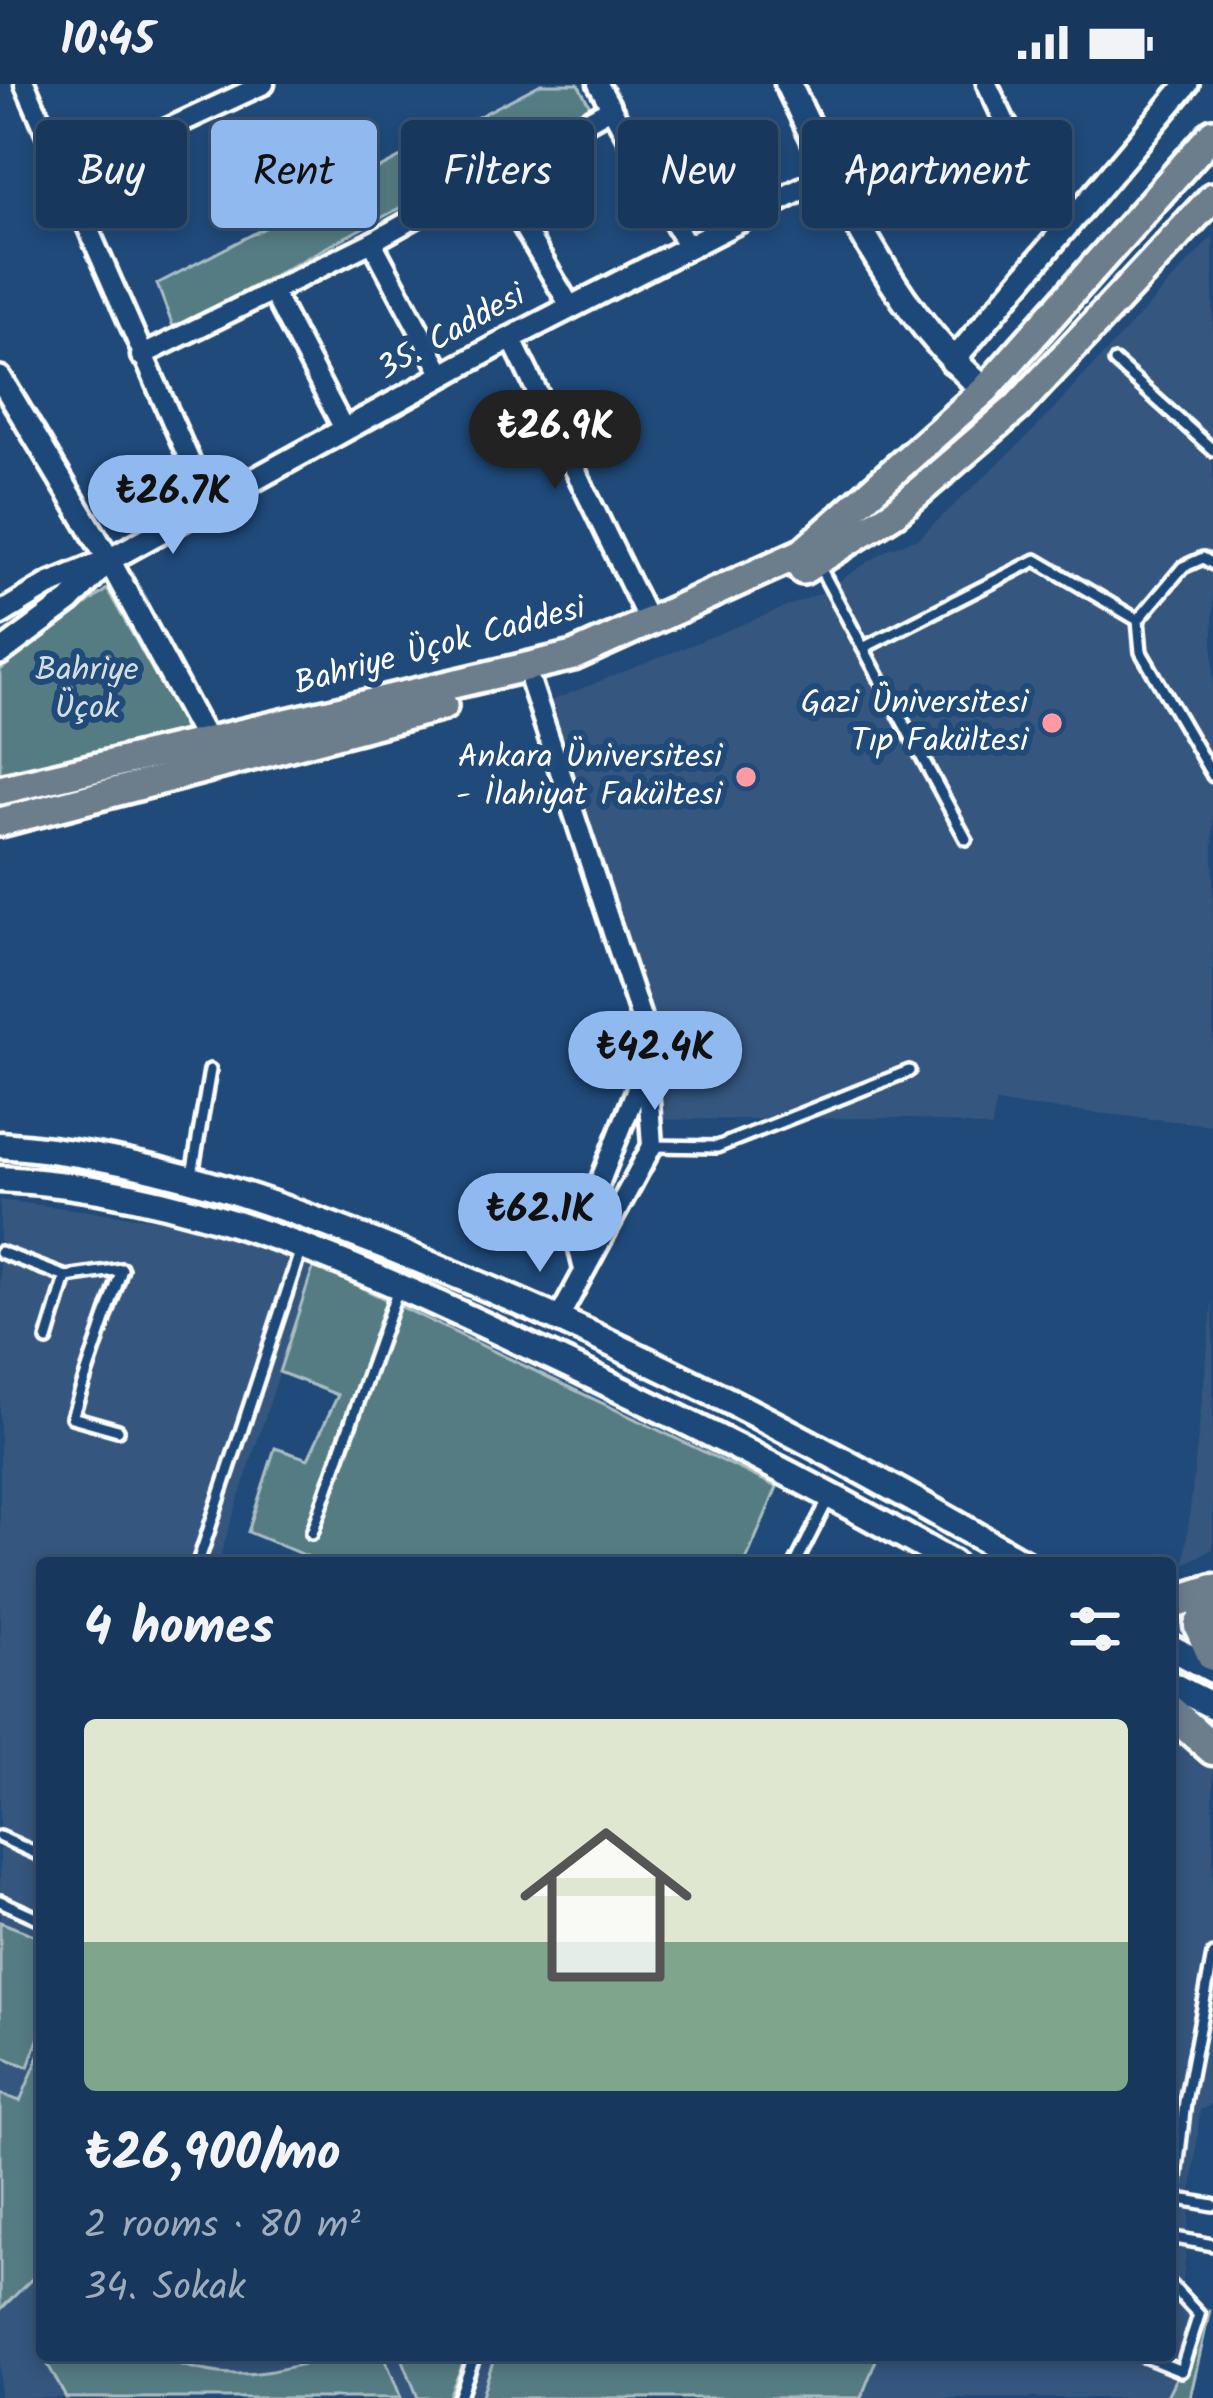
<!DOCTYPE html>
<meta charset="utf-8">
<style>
:root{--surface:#17385c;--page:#203f62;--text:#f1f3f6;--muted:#9eacbb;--line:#365272;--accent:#90b9f0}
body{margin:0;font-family:Kalam,sans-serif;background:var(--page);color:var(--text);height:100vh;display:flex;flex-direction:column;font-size:45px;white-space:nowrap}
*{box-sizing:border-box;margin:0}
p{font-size:39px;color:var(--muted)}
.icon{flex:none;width:66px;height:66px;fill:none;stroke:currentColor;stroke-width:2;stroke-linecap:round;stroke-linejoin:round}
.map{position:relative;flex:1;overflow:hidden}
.drawer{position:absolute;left:36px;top:1473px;width:1140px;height:804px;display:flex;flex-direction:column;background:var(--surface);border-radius:12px;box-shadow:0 6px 18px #0003,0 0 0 3px var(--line)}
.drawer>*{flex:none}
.guide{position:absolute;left:36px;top:36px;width:1143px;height:108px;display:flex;gap:24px}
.price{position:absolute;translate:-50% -102px;padding:0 27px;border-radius:42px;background:var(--accent);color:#111;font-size:39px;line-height:78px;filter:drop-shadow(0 3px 6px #0008)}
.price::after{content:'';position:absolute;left:50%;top:72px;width:36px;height:27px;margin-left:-18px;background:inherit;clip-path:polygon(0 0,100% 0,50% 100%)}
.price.selected{background:#222;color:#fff}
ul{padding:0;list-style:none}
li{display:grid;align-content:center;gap:24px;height:636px;padding:0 48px}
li+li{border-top:3px solid var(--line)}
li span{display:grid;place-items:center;height:372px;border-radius:12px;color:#555}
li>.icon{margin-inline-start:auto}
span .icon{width:216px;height:216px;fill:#fffc;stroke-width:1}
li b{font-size:51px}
h2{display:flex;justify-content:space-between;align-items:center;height:144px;padding:0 48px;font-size:51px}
.pill{padding:0 42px;border-radius:12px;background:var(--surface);box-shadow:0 6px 18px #0003,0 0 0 3px var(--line);font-size:42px;line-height:108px}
.pill.selected{background:var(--accent);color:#111}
.status{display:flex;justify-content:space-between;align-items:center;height:84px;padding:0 60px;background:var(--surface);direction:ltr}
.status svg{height:33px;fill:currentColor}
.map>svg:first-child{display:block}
</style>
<div class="status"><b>10:45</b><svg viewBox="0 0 49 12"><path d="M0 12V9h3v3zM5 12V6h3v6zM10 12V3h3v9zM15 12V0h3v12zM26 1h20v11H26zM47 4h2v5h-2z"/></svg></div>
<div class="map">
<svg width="1213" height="2314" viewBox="0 0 1213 2314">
<rect width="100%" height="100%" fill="#1f4a7a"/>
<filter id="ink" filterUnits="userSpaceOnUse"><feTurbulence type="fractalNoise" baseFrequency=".00833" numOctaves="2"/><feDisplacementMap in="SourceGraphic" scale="24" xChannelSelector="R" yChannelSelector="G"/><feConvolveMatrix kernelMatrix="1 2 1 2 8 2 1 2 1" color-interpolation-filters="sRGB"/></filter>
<g filter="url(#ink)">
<!-- built -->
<g fill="#35577e">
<path d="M1213,152V1041L995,1019L992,1044L909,1034L611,1036L632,967L643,906L548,618L821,509L888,465L919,454L1033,347Z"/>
<path d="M0,1116L194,1140L314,1181L218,1479H42V2271H1170V1643L1213,1677V2019L1200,2026L1182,2206L1210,2226L1190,2314H0Z"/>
<path d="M1213,1215V1465L1184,1480Z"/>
</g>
<!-- green -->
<g fill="#557c83" stroke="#aabec1" stroke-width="3">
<path d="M541,0H578L590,22L174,245L157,200Z"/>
<path d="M107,505L189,651L0,697V586Z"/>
<path d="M314,1181L777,1403L745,1479H323L248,1448L275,1364L308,1375L338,1311L279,1288Z"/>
<path d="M0,1838L42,1854V1945L28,1983L0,1972Z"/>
<path d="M42,1965V2185L0,2226V2010L20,2017Z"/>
<path d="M1210,2226L1190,2314H1166Z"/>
<path d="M56,2271H153C263,2314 279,2271 384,2271L401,2314H66L46,2277Z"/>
<path d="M401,2271H467L448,2314H418Z"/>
<path d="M495,2271H878L861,2314H481Z"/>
</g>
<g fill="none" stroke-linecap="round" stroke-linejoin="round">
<!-- service casing -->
<g stroke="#fff" stroke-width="18">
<g id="service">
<path d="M1115,278L1213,366"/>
<path d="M1213,480L1203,474L1183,483L1138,536L1141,568L1213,692"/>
<path d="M819,482L966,755"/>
<path d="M863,564L1036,476L1138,536"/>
<path d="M652,1062L717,1063L909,987"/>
<path d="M192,1091L210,986"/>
<path d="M0,1168L66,1193L122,1185L72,1333L118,1346"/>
<path d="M47,1256L66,1193"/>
<path d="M312,1449L398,1205"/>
<path d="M198,1479L301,1165"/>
<path d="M796,1479L829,1414"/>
<path d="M0,1753L42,1772"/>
<path d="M0,1817L42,1836"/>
<path d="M1174,2114L1213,2121"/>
<path d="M1170,2146L1185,2018L1213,1871"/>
<path d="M1170,2153L1213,2161"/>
<path d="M1141,2271L1181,2287L1199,2231L1170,2200"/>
<path d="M459,2314L475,2271"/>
</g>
</g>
<!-- minor casing -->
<g stroke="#fff" stroke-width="27">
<g id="minor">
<path d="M25,0L209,421"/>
<path d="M598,0L687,162"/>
<path d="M987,0L1038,107L1062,144"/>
<path d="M492,90L570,222"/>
<path d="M66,92L264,0"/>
<path d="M372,158L443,291"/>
<path d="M273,209L344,345"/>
<path d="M511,254L649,538"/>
<path d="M141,272L372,158L611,24"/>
<path d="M531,599L644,943L652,1062L560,1232"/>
<path d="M583,1182L577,1156L645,984"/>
</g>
</g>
<!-- tertiary casing -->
<g stroke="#fff" stroke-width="30">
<g id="tertiary">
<path d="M952,278L1187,0"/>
<path d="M0,294L109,476L208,660"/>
<path d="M0,530L48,501L109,476L511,254L831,90"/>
<path d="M0,569L70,517L104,481"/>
</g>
</g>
<!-- secondary casing -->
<g stroke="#fff" stroke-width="33">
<g id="secondary">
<path d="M788,0C840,108 893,228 985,306"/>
<path d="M0,1061C147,1071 277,1119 412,1173C625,1258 826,1363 1024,1479"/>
<path d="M0,1095C192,1104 366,1185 537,1266C678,1332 816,1401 952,1479"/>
<path d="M1170,1563L1213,1586"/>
<path d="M1170,1600L1213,1622"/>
</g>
</g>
<!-- primary casing -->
<g stroke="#fff" stroke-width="36">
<g id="primary">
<path d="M803,486L895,428L1017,323L1213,113"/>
<path d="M0,706L573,572L802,469L985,306L1213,49"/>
<path d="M0,738L443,622"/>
</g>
</g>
<!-- trunk casing -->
<g stroke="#fff" stroke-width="39">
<g id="trunk">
<path d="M1170,1520L1213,1506"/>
<path d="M1213,1520L1200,1542L1213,1571"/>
<path d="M1170,1627L1213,1665"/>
</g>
</g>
<!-- service -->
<use href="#service" stroke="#1f4a7a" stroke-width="9"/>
<!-- minor -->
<use href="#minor" stroke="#1f4a7a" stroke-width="18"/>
<!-- tertiary -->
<use href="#tertiary" stroke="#1f4a7a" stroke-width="21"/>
<!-- secondary -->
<use href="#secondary" stroke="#1f4a7a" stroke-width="24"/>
<!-- primary -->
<use href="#primary" stroke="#6c7d8c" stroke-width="27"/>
<!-- trunk -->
<use href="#trunk" stroke="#6c7d8c" stroke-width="30"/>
</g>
</g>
<!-- markers -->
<g fill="#ff9aa2" stroke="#1f4a7a" stroke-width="4.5">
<circle cx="1052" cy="639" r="12"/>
<circle cx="746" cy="693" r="12"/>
</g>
<g text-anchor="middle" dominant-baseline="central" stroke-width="12" stroke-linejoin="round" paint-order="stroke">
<!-- street labels -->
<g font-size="33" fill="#fff" stroke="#1f4a7a">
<text transform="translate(452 249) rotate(-29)">35. Caddesi</text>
<text transform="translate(440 563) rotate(-15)">Bahriye Üçok Caddesi</text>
</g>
<!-- park labels -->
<g font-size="33" fill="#d4dee0" stroke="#1f4a7a">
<text x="87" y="587">Bahriye<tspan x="87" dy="38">Üçok</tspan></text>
</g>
<!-- poi labels -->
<g font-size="33" fill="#fff" stroke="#1f4a7a" text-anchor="end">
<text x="1028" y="620">Gazi Üniversitesi<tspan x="1028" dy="38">Tıp Fakültesi</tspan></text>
<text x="722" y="674">Ankara Üniversitesi<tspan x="722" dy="38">- İlahiyat Fakültesi</tspan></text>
</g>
</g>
</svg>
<b class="price selected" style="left:555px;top:408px">₺26.9K</b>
<b class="price" style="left:173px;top:473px">₺26.7K</b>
<b class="price" style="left:655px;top:1029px">₺42.4K</b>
<b class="price" style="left:540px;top:1191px">₺62.1K</b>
<div class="guide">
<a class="pill">Buy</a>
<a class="pill selected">Rent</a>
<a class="pill">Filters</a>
<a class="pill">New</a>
<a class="pill">Apartment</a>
</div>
<section class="drawer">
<h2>4 homes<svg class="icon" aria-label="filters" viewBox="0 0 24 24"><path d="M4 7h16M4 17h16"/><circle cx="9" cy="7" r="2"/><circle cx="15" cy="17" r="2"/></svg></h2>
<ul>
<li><span style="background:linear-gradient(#dfe7d0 60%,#7fa58c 0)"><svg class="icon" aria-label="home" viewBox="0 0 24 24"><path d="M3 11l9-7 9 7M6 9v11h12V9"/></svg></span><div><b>₺26,900/mo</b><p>2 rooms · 80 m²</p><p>34. Sokak</p></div></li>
</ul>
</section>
</div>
